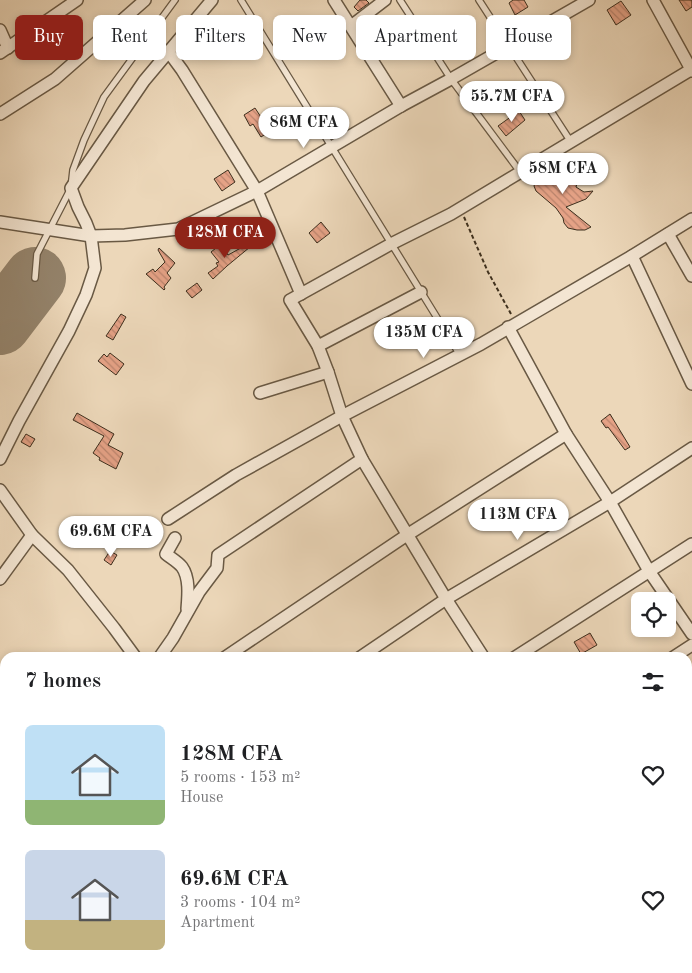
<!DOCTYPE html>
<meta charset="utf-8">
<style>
:root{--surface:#fff;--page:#f2f2f2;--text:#202124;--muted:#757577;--accent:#8f2418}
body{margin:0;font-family:"Old Standard TT",serif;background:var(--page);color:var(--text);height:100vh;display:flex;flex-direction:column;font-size:19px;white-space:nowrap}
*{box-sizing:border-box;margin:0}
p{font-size:16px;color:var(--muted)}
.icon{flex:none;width:28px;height:28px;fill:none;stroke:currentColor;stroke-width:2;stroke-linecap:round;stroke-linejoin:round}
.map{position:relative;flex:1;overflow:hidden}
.panel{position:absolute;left:0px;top:652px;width:692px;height:321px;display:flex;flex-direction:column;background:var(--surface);border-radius:15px 15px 0 0;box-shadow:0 2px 8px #0003}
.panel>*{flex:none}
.guide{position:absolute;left:15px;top:15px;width:662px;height:45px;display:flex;gap:10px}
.buttons{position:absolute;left:631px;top:592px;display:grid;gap:10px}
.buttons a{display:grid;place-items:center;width:45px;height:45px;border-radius:8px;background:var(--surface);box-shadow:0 2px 8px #0003;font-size:25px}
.price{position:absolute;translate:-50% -42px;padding:0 11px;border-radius:18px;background:#fff;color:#222;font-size:16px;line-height:32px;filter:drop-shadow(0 1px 2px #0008)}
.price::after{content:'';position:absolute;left:50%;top:30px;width:15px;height:11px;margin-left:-8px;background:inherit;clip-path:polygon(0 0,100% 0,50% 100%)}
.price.current{background:var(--accent);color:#fff}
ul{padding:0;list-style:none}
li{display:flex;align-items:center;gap:15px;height:125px;padding:0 25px}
li span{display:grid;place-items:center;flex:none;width:140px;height:100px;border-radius:8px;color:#555}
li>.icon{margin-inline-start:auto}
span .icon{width:60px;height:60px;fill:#fffc;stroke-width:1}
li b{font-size:21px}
h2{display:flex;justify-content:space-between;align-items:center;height:60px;padding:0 25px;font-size:21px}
.chip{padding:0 18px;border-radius:8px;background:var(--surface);box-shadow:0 2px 8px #0003;font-size:18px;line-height:45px}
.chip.current{background:var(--accent);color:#fff}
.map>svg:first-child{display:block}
</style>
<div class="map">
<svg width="692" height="973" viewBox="0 0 692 973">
<defs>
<pattern id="building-back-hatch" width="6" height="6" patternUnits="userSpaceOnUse" patternTransform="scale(1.25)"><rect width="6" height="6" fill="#e5a286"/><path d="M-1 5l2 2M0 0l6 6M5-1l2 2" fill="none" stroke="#bb846d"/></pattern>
</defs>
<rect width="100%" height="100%" fill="#ecd7b9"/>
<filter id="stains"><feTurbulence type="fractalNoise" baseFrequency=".004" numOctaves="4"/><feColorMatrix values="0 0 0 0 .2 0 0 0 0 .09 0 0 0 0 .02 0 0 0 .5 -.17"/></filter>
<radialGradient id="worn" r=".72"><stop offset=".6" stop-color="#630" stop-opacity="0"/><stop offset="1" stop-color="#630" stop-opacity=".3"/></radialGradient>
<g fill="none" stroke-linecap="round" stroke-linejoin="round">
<!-- runway -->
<path stroke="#94836b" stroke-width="62" d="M0,324L35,278"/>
</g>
<!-- building -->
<g fill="url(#building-back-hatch)" stroke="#3d2f1d">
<path d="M360,0H366L369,3L358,11L354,7Z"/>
<path d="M513,0H524L528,7L515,15L509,3Z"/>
<path d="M679,0H692V7L686,11Z"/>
<path d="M621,1L631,15L616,25L607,10Z"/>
<path d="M255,108L270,131L261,137L253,124L250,126L244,115Z"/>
<path d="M519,111L525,120L506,136L498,126Z"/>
<path d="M551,169L559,174L575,170L578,180L576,187L584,192L593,191L586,199L566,207L591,227L585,230H577L568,228L564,223L563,218L556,208L536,191L534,186L538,174L541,171Z"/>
<path d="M228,170L235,182L222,191L214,179Z"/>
<path d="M321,222L330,233L317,243L309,233Z"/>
<path d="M221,244L228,255L248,244L250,247L227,266L213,279L208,273L218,266L216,263L219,262L211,252Z"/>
<path d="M159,248L175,263L167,273L171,278L164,287L165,289L164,290L146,274L153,269L155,272L165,262L158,250Z"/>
<path d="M197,283L202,290L192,298L186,291Z"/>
<path d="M121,314L126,317L113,340L106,336Z"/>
<path d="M110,353L124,364L116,375L98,361L104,354L107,357Z"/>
<path d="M77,413L114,434L108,445L123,453L116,469L99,460L100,458L93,453L104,436L73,420Z"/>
<path d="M610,414L630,447L625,450L608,427L606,428L601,421Z"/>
<path d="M26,434L35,439L30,447L21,442Z"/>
<path d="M110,551L117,555L111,565L104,560Z"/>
<path d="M590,633L597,645L581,654L574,642Z"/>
</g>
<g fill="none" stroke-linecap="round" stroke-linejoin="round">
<!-- service casing -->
<g stroke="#695944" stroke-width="8">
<g id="service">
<path d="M241,0L460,355"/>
<path d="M400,0L451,79L521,173"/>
<path d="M479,0L571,142"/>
<path d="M35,278L37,254L71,188L73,170L84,140L104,97L175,0"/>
</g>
</g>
<!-- minor casing -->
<g stroke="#695944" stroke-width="14">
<g id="minor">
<path d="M334,0L401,106"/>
<path d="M653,0L692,71"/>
<path d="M351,26L385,0"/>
<path d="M0,30L8,48"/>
<path d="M168,51L182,70L257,191L301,294"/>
<path d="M0,53L77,0"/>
<path d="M0,114L55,79L145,0"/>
<path d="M0,222L91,236L125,235L178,229L257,191L401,106L451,79L589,0"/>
<path d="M668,234L692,276"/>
<path d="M632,256L692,384"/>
<path d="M508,327L566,434L610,502L649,571L692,634"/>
<path d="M318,346L421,292"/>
<path d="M260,393L328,372"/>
<path d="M0,459L19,421L69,331L86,295L95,268L91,236L86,223L78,207L71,188L144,81L212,0"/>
<path d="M0,490L32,535L68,570L114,628L136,658"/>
<path d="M168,519L236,475L342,416L481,344L632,256L692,219"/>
<path d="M175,538L166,554C171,558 178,562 182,567C190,578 188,597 187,609"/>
<path d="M0,579L32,535"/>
<path d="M159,658L173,638L199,592L217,568L218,555L362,459"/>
<path d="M224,658L407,535L566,434"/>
<path d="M359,658L446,599L610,502L692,448"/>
<path d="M484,658L446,599L362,459L342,416L328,372L318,346L290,300L391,244L451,214L692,69"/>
<path d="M514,658L692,544"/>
<path d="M672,658L692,645"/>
<path d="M688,753L692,750"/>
<path d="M0,799L5,795"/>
<path d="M688,852L692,850"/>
<path d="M0,857L5,864"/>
<path d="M0,885L5,882"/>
<path d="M688,951L692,948"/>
<path d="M71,969L74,973"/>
<path d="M338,969L341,973"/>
<path d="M685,969L687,973"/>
<path d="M21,973L27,969"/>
<path d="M193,973L200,969"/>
<path d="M350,973L356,969"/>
<path d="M505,973L512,969"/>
<path d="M654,973L660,969"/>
</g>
</g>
<!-- path -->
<path stroke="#3d2f1d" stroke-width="2" stroke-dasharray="4 2.5" stroke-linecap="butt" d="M464,217L488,272L511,314"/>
<!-- service -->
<use href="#service" stroke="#f3e5d2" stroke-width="5.5"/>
<!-- minor -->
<use href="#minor" stroke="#f3e5d2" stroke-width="11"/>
</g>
<rect width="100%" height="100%" filter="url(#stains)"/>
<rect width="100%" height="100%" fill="url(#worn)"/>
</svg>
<div class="buttons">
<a><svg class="icon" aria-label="locate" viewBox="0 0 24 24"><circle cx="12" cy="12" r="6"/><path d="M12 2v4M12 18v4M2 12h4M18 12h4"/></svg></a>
</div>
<b class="price" style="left:512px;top:123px">55.7M CFA</b>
<b class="price" style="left:304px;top:149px">86M CFA</b>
<b class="price" style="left:563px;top:195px">58M CFA</b>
<b class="price current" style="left:225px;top:259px">128M CFA</b>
<b class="price" style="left:424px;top:359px">135M CFA</b>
<b class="price" style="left:518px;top:541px">113M CFA</b>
<b class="price" style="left:111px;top:558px">69.6M CFA</b>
<div class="guide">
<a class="chip current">Buy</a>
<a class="chip">Rent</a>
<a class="chip">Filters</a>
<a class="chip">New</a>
<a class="chip">Apartment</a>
<a class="chip">House</a>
</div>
<section class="panel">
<h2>7 homes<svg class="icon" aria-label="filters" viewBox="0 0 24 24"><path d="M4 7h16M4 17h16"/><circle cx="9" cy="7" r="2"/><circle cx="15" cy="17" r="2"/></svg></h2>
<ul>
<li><span style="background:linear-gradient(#bfe0f5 75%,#8fb573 0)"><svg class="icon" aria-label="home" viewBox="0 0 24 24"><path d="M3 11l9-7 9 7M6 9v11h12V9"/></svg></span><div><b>128M CFA</b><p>5 rooms · 153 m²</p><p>House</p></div><svg class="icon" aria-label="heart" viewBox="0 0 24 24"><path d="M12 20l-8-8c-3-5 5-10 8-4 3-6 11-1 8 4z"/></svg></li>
<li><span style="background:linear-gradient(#c9d6e8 70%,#c2b280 0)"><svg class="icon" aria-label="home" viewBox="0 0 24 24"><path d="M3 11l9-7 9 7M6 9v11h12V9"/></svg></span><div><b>69.6M CFA</b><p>3 rooms · 104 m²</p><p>Apartment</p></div><svg class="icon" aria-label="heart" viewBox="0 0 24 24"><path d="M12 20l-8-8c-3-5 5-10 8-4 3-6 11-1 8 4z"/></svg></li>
</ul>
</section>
</div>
